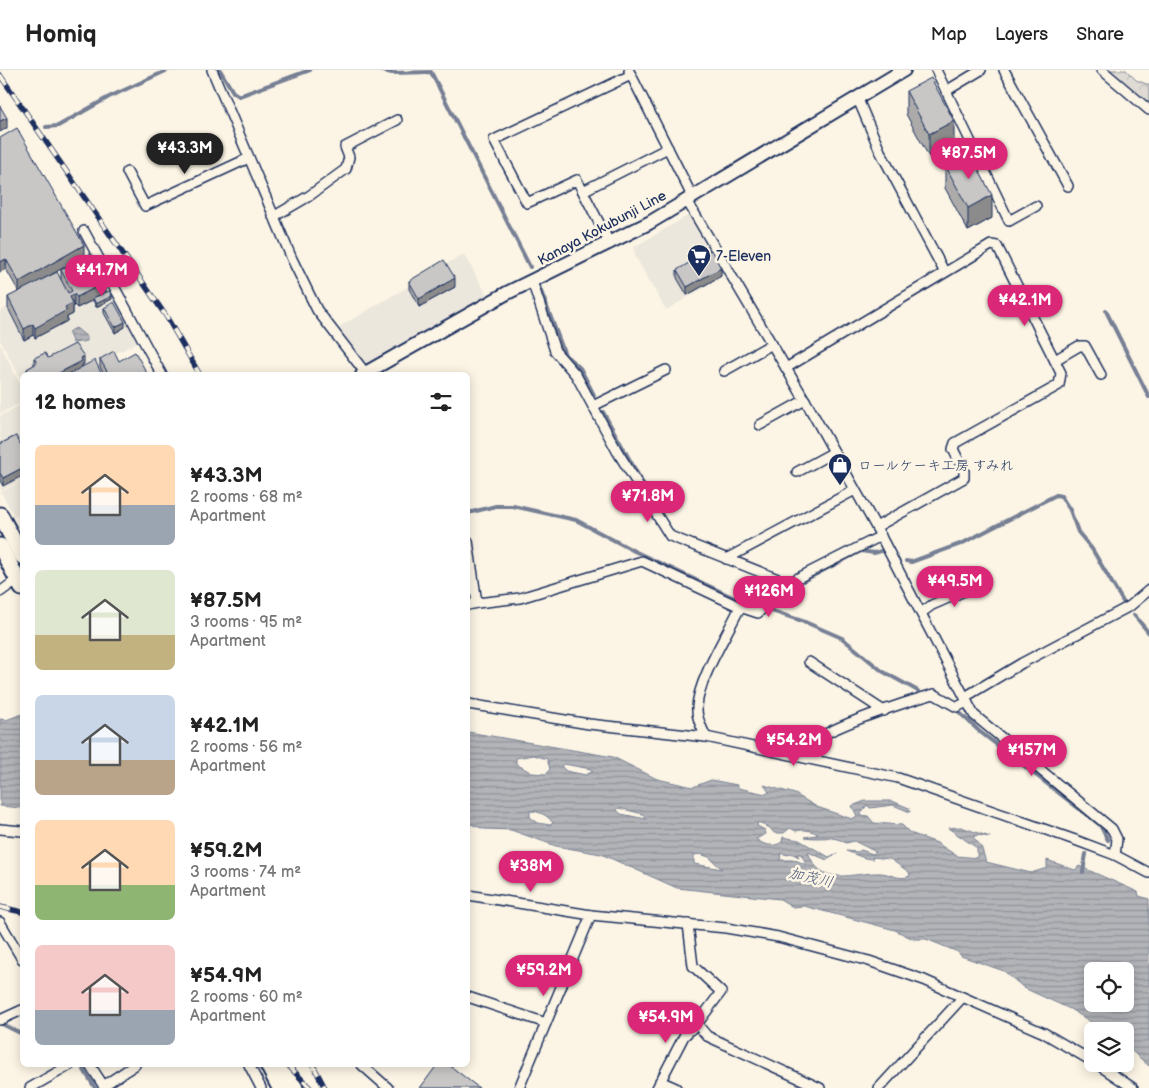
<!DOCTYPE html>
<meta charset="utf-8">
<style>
:root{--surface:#fff;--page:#f2f2f2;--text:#222;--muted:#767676;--line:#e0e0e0;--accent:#db2777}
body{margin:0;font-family:"Balsamiq Sans","Klee One",sans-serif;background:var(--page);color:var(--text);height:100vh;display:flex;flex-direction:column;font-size:19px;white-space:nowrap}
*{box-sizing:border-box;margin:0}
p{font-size:16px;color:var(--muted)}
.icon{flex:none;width:28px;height:28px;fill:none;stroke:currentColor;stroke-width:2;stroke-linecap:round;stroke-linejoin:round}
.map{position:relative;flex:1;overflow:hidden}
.details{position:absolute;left:20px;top:302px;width:450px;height:695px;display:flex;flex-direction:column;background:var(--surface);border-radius:8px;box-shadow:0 2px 12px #0003}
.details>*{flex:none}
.fabs{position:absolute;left:1084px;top:892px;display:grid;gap:10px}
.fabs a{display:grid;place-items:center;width:50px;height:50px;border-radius:8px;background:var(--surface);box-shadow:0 2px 12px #0003;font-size:25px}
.price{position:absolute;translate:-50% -42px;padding:0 11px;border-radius:18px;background:var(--accent);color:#fff;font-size:16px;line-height:32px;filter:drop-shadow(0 1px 2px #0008)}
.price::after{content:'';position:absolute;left:50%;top:30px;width:15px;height:11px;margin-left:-8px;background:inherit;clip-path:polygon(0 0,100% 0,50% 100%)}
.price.current{background:#222;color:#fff}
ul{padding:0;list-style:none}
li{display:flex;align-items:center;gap:15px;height:125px;padding:0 15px}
li span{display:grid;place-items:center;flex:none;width:140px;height:100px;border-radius:8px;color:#555}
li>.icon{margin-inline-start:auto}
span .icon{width:60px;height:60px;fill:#fffc;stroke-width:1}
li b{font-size:21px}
h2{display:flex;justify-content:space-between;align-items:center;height:60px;padding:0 15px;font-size:21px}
header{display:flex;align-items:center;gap:30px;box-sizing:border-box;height:70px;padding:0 25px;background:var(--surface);border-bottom:1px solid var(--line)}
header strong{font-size:24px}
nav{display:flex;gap:28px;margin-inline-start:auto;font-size:18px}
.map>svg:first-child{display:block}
</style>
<header>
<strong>Homiq</strong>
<nav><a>Map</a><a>Layers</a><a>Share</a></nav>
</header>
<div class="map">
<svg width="1149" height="1018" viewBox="0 0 1149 1018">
<defs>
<pattern id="forest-crowns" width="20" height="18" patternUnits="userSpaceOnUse" patternTransform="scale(1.25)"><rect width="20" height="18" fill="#dfdbd4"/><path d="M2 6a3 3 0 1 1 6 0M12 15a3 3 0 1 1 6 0" fill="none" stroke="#bfbcb8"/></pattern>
<pattern id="water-rules" width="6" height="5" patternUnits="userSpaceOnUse" patternTransform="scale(1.25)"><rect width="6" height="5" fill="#b2b4b8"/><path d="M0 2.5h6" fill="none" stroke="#909399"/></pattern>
</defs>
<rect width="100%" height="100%" fill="#fcf5e5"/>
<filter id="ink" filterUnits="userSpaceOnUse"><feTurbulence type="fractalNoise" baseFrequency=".02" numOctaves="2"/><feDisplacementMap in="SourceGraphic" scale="10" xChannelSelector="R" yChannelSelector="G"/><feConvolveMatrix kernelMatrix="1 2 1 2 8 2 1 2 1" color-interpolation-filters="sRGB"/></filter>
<g filter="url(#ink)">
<!-- built -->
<g fill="#ece7dc">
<path d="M689,145L723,207L666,240L635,186L634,177Z"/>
<path d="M464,184L488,227L366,298L339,257Z"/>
<path d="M95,192L138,272L73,305H22V311L0,270V241Z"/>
<path d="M0,274L22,317V332L0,344Z"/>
<path d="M22,334V410L1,421L0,346Z"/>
<path d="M22,411V442L14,446L1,422Z"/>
</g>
<!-- forest -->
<path fill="url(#forest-crowns)" stroke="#7d8599" d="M1106,0H1126L1136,10L1149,15V36Z"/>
<!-- water -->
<g fill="url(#water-rules)" stroke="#767f94" fill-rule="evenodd">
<path d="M76,258L87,267V271L73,273L68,262Z"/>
<path d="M22,644V738L0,736V649L6,650Z"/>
<path d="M468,662L613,687L657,709L693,717L711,710L737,715L738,718L766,724L769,722L764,715L795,724L817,737L852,749L857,746L852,736L865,731H892L909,738L910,742L893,735L870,738L867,735L860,745L868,746L874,753L902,755L910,763L937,773L957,786L977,788V778L948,758L961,757L990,767L977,765L973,767L981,776L986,792L1031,803L1047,798V790L1075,800L1079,796L1138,822L1139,826L1149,829V996L1125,975V961H1106L1070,939L1024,918L1004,901L961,886L958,882L926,869H913L895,860L804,836L793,837L780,829L677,818L601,784L556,776L511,760L484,759L468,753ZM534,685L547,689L550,699L546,704L532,703L516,694V688ZM564,694L591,699L593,701L586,705L566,701L561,696ZM619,738L643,744L646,749L621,744L617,740ZM530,741C538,741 548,745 553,753L550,755L538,753L530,747ZM758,752L770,758L774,763H784L790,758L796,761C802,759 811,760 818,764L816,765L805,767C821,770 832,764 846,773L854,771L876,782L873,784L861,780L858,782L846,781C855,784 863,789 873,789L872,787L890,789L909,802L910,806C899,811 890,803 880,803C852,802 821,819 808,782L827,790L838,783L829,787L799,770L783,767L782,772C774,778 763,775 756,769L766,764L765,760L757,756ZM781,783L788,785L791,783L799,787L797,784H801L807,795L795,790H780ZM700,784L709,787L722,799L694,794V785ZM1092,901H1125V934H1092Z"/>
</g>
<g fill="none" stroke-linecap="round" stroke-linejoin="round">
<!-- stream -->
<g stroke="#767f94" stroke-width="4">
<path d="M220,0L233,22L239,26L310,0"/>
<path d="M379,0L392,3L431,2L530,197"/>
<path d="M46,57L58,56L109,27L168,0"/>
<path d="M539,216L565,285L580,298L594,325"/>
<path d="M1106,241L1149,327"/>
<path d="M603,342L646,419"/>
<path d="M468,443L496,436H513L576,450L634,481L741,531L759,537"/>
<path d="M906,491L911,492L963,473L1056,425L1061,426L1070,440L1078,462L1092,479L1125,535"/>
<path d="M801,512L861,481L874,483L885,480"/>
<path d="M766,539L805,552L842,568L882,601L918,621"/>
<path d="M1134,545L1149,563"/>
<path d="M960,643L979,661L1100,755L1108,770"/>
<path d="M1083,802L1086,784"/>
<path d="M0,953L22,964"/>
<path d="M81,995L95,1018"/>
</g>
<!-- minor casing -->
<g stroke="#1b2f5e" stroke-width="12">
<g id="minor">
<path d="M212,0L292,189L317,240L367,305"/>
<path d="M936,0L1009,151L1036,136"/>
<path d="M1004,0L1068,116"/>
<path d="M1102,0L1149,40"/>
<path d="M629,1L692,126"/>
<path d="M946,21L981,0"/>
<path d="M857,27L880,81L944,201"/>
<path d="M127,102L145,136L249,88"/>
<path d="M583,121L668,78"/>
<path d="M686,129L809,337L876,457L974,645L1112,759L1117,769L1115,785"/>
<path d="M273,147L309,126L346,99L349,87L345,77L397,50"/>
<path d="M84,161L162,305"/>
<path d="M610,174L577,110L527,133L494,70L631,5"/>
<path d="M532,211L555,281L576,305L617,381L670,466L788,513L881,466"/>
<path d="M1055,290L1079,276H1085L1101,305"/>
<path d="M786,298L991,175L997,176L1061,303L1059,315L955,373L953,379L964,401V408L876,457"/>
<path d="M724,301L772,274"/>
<path d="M593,336L666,300"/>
<path d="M760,355L805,330"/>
<path d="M797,402L834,382"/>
<path d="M468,471L477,533L468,535"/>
<path d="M726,489L855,420"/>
<path d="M0,522L18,509"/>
<path d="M477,533L520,528L642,491L740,537C728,563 698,610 697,637C696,648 702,658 706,667"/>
<path d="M740,537L758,543L788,513"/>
<path d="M921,543L932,535L978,515"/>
<path d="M809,592L884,641"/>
<path d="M965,627L1022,593L1130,536L1149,520"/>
<path d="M468,634L589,654L706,667L898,708L1075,770L1115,785L1149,803"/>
<path d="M805,687C807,683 809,677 812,673C828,657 909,631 934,624L957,637L967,632"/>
<path d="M0,759L22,761"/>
<path d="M468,825L591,845L726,858L778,867L869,891L924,910L1044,963L1092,991"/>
<path d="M0,852L22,889"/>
<path d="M468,927L546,953"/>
<path d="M0,950L22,940"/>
<path d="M697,954L707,966L820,1018"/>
<path d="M1097,994L1133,1018"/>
<path d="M90,995L105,1018"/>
<path d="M249,995L261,1018"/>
<path d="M362,995L388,1018"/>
<path d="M660,1011L676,1018"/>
<path d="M103,1016L135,995"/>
<path d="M30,1018L70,995"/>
<path d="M519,1018L591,845"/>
<path d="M657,1018L684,966L697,954L721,922L693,896L688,854"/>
<path d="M879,1018L962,928"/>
</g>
</g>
<!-- secondary casing -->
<g stroke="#1b2f5e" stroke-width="16">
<path id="secondary" d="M362,305L507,223L649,153L904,0"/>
</g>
<!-- trunk casing -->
<g stroke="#1b2f5e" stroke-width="19">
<g id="trunk">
<path d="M0,445L22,486"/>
<path d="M0,476L22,518"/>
<path d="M268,995L280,1018"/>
<path d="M283,995L295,1018"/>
</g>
</g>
<!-- minor -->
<use href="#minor" stroke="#fcf5e5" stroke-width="9"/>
<!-- secondary -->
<use href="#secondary" stroke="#fcf5e5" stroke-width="12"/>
<!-- trunk -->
<use href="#trunk" stroke="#fcf5e5" stroke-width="15"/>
<!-- rail casing -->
<g stroke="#1b2f5e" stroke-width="5.5">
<g id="rail">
<path d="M0,5L166,246L200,305"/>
<path d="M0,837L22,842"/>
<path d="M288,995L310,1018"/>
<path d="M313,995L325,1018"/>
</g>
</g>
<!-- rail -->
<use href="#rail" stroke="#fcf5e5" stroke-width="4" stroke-dasharray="11" stroke-linecap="butt"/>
</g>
<!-- wall -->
<g fill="#acabaa" stroke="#1b2f5e">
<path d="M906,21L954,74L929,87L906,44Z"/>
<path d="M0,68L84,186L43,209L61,210V200L106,222L112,229L96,237L93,230L77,238L74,235L73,236V244L67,247V251L35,268L33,265L24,270L8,238V227L19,222L6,199Z"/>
<path d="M945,95L992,148L968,161L945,118Z"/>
<path d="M677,200L721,206L687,225L677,208Z"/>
<path d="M409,211L455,217L419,237L409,219Z"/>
<path d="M104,238L125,257L115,263L104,243Z"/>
<path d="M34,288H48L84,294L82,295V297L102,305H27V299L34,295Z"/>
<path d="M100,289L119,291L148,305H104L100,297Z"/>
<path d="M16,366L3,416L0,411V374Z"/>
</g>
<!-- shaded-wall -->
<g fill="#8c8b8b" stroke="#1b2f5e">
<path d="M7,48V58L0,62V51Z"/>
<path d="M954,51V74L929,87V64Z"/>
<path d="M992,125V148L968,161V138Z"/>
<path d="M84,175V186L19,223V212Z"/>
<path d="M6,189V199L0,202V192Z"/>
<path d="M721,198V206L687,225V217Z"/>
<path d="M455,208V217L419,237V229Z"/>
<path d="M106,212V222L93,228V230L77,238V227Z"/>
<path d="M74,224V235L73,236V244L67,247V251L35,268V258L65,237L70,227Z"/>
<path d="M112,226V229L96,237V234Z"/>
<path d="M125,252V257L115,263V257Z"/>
<path d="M33,254V265L24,270V259Z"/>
<path d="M84,286V294L82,295V299L70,305H55Z"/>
<path d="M22,398V406L3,416V408Z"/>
</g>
<!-- building -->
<g fill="#c8c7c6" stroke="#1b2f5e">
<path d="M931,8L954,51L929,64L906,21Z"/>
<path d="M0,36L7,48L0,51Z"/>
<path d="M17,58L84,175L19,212L6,189L0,192V68Z"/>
<path d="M969,82L992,125L968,138L945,95Z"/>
<path d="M711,180L721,198L687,217L677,200Z"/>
<path d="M92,184L106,212L77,227L74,224L70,227L73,233L65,237L67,240L35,258L33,254L24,259L8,227L57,202L68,223L72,221L61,200Z"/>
<path d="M444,190L455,208L419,229L409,211Z"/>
<path d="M109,221L112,226L96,234L93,228Z"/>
<path d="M114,232L125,252L115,257L104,238Z"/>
<path d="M75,274L84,286L81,288L82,291L55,305H30L27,299L37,293L34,288L45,283L48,288Z"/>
<path d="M114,281L119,291L135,282L148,305H109L100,289Z"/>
<path d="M95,290L102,305H67Z"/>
<path d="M16,366L22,377V398L3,408L0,403V374Z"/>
<path d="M437,995H449L479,1018H420Z"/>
</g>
</g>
<!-- icons -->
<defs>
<g id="supermarket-pin" transform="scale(1.25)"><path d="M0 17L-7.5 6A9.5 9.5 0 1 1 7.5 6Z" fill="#1b2f5e" stroke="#fcf5e5"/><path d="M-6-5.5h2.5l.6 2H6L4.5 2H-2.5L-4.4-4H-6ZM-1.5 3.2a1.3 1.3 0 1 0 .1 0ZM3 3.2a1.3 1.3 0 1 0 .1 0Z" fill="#fff"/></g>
<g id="shop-pin" transform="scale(1.25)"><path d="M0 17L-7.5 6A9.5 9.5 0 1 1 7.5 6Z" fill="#1b2f5e" stroke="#fcf5e5"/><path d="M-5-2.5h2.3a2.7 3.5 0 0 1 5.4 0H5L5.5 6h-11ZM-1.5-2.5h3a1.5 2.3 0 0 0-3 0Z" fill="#fff"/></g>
</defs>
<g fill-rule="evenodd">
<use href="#supermarket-pin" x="699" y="186"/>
<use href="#shop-pin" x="840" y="395"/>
</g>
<g text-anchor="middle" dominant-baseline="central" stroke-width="5" stroke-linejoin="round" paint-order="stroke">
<!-- street labels -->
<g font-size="14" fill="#1b2f5e" stroke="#fcf5e5">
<text transform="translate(602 158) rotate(-28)">Kanaya Kokubunji Line</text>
</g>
<!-- poi labels -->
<g font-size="14" fill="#1b2f5e" stroke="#fcf5e5" text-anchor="start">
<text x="716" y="186">7-Eleven</text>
<text x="858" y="395">ロールケーキ工房 すみれ</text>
</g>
<!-- water labels -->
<g font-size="15" font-style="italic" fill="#485779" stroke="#fcf5e5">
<text transform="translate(811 808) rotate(13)">加茂川</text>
</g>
</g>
</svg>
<div class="fabs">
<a><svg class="icon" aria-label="locate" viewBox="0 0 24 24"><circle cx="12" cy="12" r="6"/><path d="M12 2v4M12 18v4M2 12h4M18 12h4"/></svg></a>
<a><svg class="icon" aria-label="layers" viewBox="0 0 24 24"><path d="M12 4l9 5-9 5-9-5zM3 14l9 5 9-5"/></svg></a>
</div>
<b class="price current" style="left:185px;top:105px">¥43.3M</b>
<b class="price" style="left:969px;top:110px">¥87.5M</b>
<b class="price" style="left:102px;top:227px">¥41.7M</b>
<b class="price" style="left:1025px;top:257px">¥42.1M</b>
<b class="price" style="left:648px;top:453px">¥71.8M</b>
<b class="price" style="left:955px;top:538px">¥49.5M</b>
<b class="price" style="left:769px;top:548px">¥126M</b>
<b class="price" style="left:794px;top:697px">¥54.2M</b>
<b class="price" style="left:1032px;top:707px">¥157M</b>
<b class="price" style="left:531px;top:823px">¥38M</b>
<b class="price" style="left:544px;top:927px">¥59.2M</b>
<b class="price" style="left:666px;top:974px">¥54.9M</b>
<section class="details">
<h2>12 homes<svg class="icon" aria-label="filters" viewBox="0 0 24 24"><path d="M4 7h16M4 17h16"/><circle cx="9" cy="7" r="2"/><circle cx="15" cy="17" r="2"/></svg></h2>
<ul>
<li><span style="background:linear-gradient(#ffd9b3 60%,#9aa5b1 0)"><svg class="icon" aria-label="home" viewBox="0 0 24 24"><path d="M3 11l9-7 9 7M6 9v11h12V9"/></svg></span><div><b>¥43.3M</b><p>2 rooms · 68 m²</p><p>Apartment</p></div></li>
<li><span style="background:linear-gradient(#dfe7d0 65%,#c2b280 0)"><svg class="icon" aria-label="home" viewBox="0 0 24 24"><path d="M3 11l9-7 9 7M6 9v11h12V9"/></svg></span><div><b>¥87.5M</b><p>3 rooms · 95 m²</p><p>Apartment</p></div></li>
<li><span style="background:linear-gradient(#c9d6e8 65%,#b9a48a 0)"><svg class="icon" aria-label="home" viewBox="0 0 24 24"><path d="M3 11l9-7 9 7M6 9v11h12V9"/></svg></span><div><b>¥42.1M</b><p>2 rooms · 56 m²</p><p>Apartment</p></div></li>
<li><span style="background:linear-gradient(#ffd9b3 65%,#8fb573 0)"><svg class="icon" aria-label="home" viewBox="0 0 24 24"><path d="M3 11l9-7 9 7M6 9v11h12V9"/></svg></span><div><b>¥59.2M</b><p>3 rooms · 74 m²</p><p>Apartment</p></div></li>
<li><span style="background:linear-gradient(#f6c9c9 65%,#9aa5b1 0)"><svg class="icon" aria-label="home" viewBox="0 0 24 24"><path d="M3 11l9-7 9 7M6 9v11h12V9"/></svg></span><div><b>¥54.9M</b><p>2 rooms · 60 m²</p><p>Apartment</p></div></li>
</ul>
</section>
</div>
